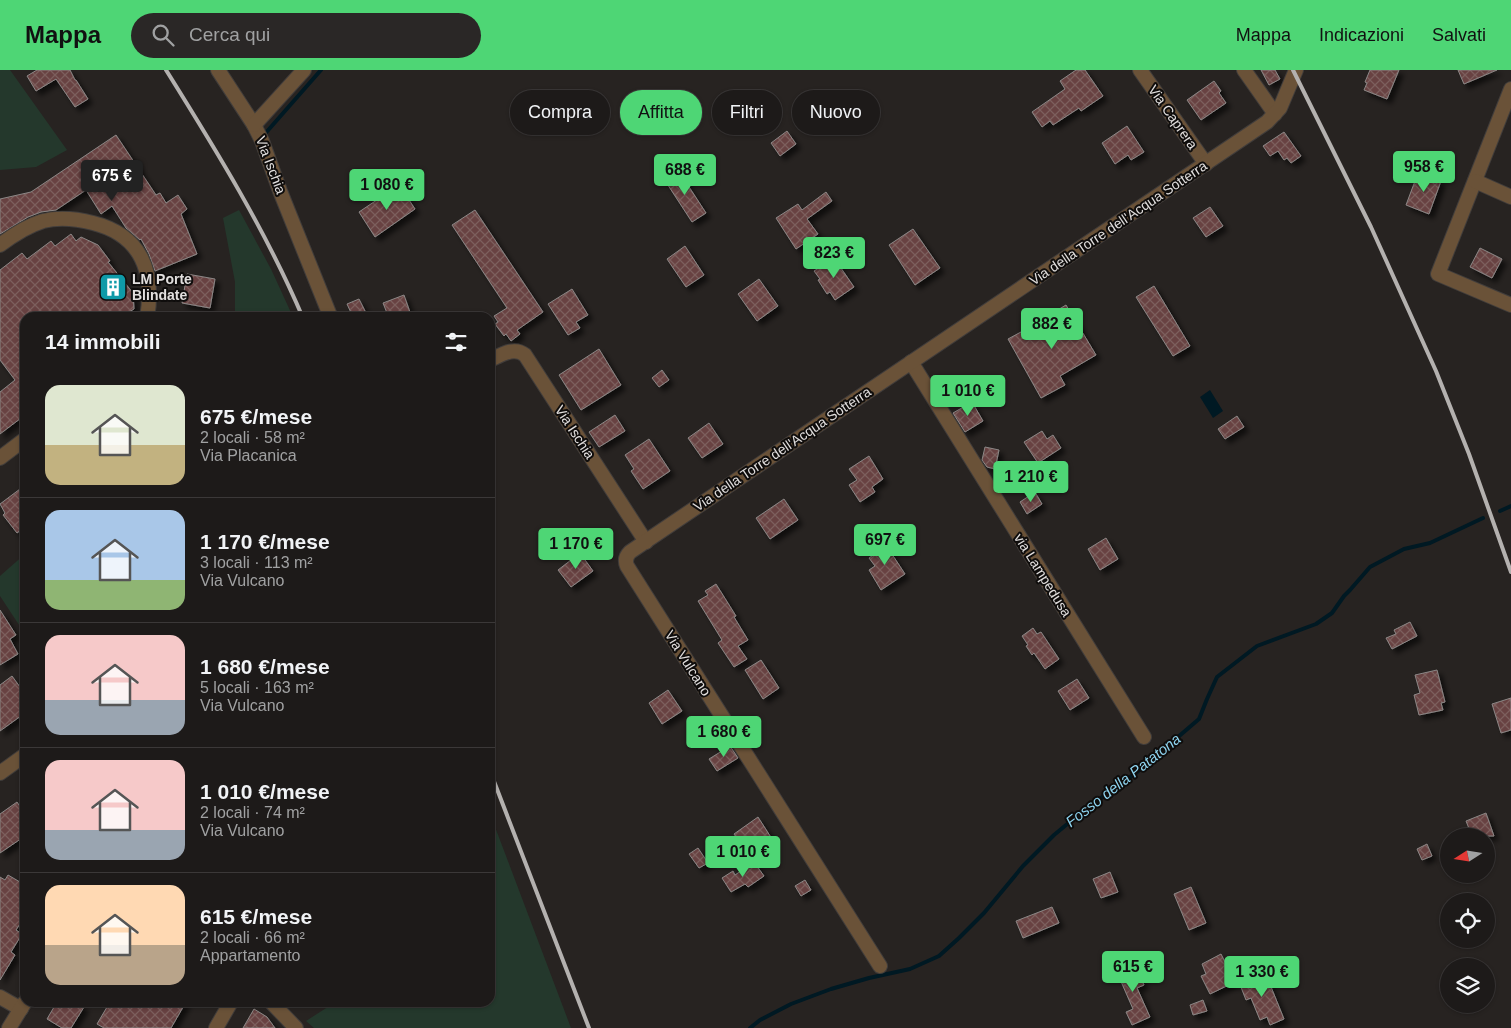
<!DOCTYPE html>
<html lang="it">
<meta charset="utf-8">
<style>
:root{--surface:#1d1a19;--page:#2a2726;--text:#f1f3f6;--muted:#a0a1a2;--line:#3b3838;--accent:#4ed675}
body{margin:0;font-family:Helvetica,sans-serif;background:var(--page);color:var(--text);height:100vh;display:flex;flex-direction:column;font-size:19px;white-space:nowrap}
*{box-sizing:border-box;margin:0}
p{font-size:16px;color:var(--muted)}
.icon{flex:none;width:28px;height:28px;fill:none;stroke:currentColor;stroke-width:2;stroke-linecap:round;stroke-linejoin:round}
.map{position:relative;flex:1;overflow:hidden}
.side{position:absolute;left:20px;top:242px;width:475px;height:695px;display:flex;flex-direction:column;background:var(--surface);border-radius:15px;box-shadow:0 1px 4px #0004,0 0 0 1px var(--line)}
.side>*{flex:none}
.hud{position:absolute;left:510px;top:20px;width:475px;height:45px;display:flex;gap:10px}
.needle{width:32px;rotate:258deg}
.tools{position:absolute;left:1440px;top:758px;display:grid;gap:10px}
.tools a{display:grid;place-items:center;width:55px;height:55px;border-radius:50%;background:var(--surface);box-shadow:0 1px 4px #0004,0 0 0 1px var(--line);font-size:25px}
.price{position:absolute;translate:-50% -42px;padding:0 11px;border-radius:5px;background:var(--accent);color:#111;font-size:16px;line-height:32px;filter:drop-shadow(0 1px 2px #0008)}
.price::after{content:'';position:absolute;left:50%;top:30px;width:15px;height:11px;margin-left:-8px;background:inherit;clip-path:polygon(0 0,100% 0,50% 100%)}
.price.on{background:#222;color:#fff}
ul{padding:0;list-style:none}
li{display:flex;align-items:center;gap:15px;height:125px;padding:0 25px}
li+li{border-top:1px solid var(--line)}
li span{display:grid;place-items:center;flex:none;width:140px;height:100px;border-radius:15px;color:#555}
li>.icon{margin-inline-start:auto}
span .icon{width:60px;height:60px;fill:#fffc;stroke-width:1}
li b{font-size:21px}
h2{display:flex;justify-content:space-between;align-items:center;height:60px;padding:0 25px;font-size:21px}
.tag{padding:0 18px;border-radius:22px;background:var(--surface);box-shadow:0 1px 4px #0004,0 0 0 1px var(--line);font-size:18px;line-height:45px}
.tag.on{background:var(--accent);color:#111}
header{display:flex;align-items:center;gap:30px;box-sizing:border-box;height:70px;padding:0 25px;background:var(--accent);color:#111}
header strong{font-size:24px}
nav{display:flex;gap:28px;margin-inline-start:auto;font-size:18px}
.search{width:350px;height:45px;background:var(--page);display:flex;align-items:center;gap:12px;box-sizing:border-box;padding:0 18px;border-radius:28px;color:var(--muted);font-size:19px}
.map>svg:first-child{display:block}
</style>
<header>
<strong>Mappa</strong>
<div class="search"><svg class="icon" aria-label="search" viewBox="0 0 24 24"><circle cx="10" cy="10" r="6"/><path d="M15 15l6 6"/></svg>Cerca qui</div>
<nav><a>Mappa</a><a>Indicazioni</a><a>Salvati</a></nav>
</header>
<div class="map">
<svg width="1511" height="958" viewBox="0 0 1511 958">
<defs>
<pattern id="building-cross-hatch" width="8" height="8" patternUnits="userSpaceOnUse" patternTransform="scale(1.25)"><rect width="8" height="8" fill="#674342"/><path d="M0 0l8 8M0 8l8-8" fill="none" stroke="#7c5e5d"/></pattern>
<filter id="shadow"><feDropShadow dx="4.5" dy="4.5" stdDeviation="2.5" flood-color="#0009"/></filter>
</defs>
<rect width="100%" height="100%" fill="#272321"/>
<!-- grass -->
<g fill="#24382c">
<path d="M0,0H10L67,80L36,97L0,100Z"/>
<path d="M239,140L271,199L293,247H235V212L223,148Z"/>
<path d="M25,484V564L0,526V506Z"/>
<path d="M492,749L571,958H314L306,951L334,933L490,932V750Z"/>
</g>
<!-- water -->
<path fill="#001923" d="M1210,320L1223,341L1213,348L1200,327Z"/>
<g fill="none" stroke-linecap="round" stroke-linejoin="round">
<!-- stream -->
<g stroke="#001923" stroke-width="4">
<path d="M263,66L321,0"/>
<path d="M1500,441L1511,436"/>
<path d="M750,958L760,950L791,934L831,919L869,908L910,899L939,886L959,868L984,843L1023,796L1054,765L1083,741L1136,703L1199,649L1207,629L1217,607L1257,576L1316,554L1332,543L1344,526L1350,520L1370,497L1404,479L1430,473L1483,448"/>
</g>
</g>
<!-- building -->
<g fill="url(#building-cross-hatch)" stroke="#8c8786" filter="url(#shadow)">
<path d="M37,0H70L75,10H76L88,29L75,37L56,9L36,21L27,6Z"/>
<path d="M1076,0H1085L1103,26L1081,41L1079,38L1053,55L1050,51L1042,57L1032,42L1065,19L1060,11Z"/>
<path d="M1261,0H1275L1280,9L1269,15Z"/>
<path d="M1370,0H1399L1387,29L1364,20L1367,13L1365,12Z"/>
<path d="M1458,0H1497L1464,14Z"/>
<path d="M1214,11L1221,21L1219,23L1226,33L1201,50L1187,30Z"/>
<path d="M1127,56L1144,82L1131,90L1128,85L1115,94L1102,73Z"/>
<path d="M787,61L796,74L780,86L771,73Z"/>
<path d="M1284,62L1301,86L1291,93L1287,88L1284,90L1278,81L1270,86L1263,76Z"/>
<path d="M116,65L156,125L160,123L166,133L178,125L187,139L181,144L197,184L155,201L149,184L141,169L140,170L126,158L112,136L101,144L86,120L56,140L41,142L28,147L0,164V129L31,122Z"/>
<path d="M678,100L706,143L692,152L664,109Z"/>
<path d="M1418,103L1441,111L1429,144L1406,135Z"/>
<path d="M399,115L415,139L375,167L359,142Z"/>
<path d="M826,122L832,131L807,149L818,164L796,179L776,148L798,134L802,140Z"/>
<path d="M1210,137L1223,156L1206,167L1193,148Z"/>
<path d="M475,140L543,242L517,260L520,264L511,271L506,264L504,266L495,254L498,252L494,246L507,238L452,155Z"/>
<path d="M913,159L940,198L915,215L889,175Z"/>
<path d="M71,164L76,171L81,167L98,175L110,191L108,192L133,223L134,239L129,242L133,248H25V345L0,364V322L15,310L0,290V200L22,183L27,189L51,171L55,176Z"/>
<path d="M685,176L704,205L686,217L667,189Z"/>
<path d="M1480,178L1502,189L1492,208L1470,197Z"/>
<path d="M834,188L854,217L835,230L830,222L827,224L818,210L820,209L814,201Z"/>
<path d="M187,204L215,209L210,238L182,233Z"/>
<path d="M759,209L778,236L757,251L738,224Z"/>
<path d="M1154,216L1190,276L1173,286L1136,227Z"/>
<path d="M572,219L588,245L576,252L580,258L568,265L548,234Z"/>
<path d="M404,225L412,248H389L383,233Z"/>
<path d="M359,229L365,241L353,247L347,234Z"/>
<path d="M1066,235L1096,285L1060,306L1065,315L1041,328L1008,269L1045,249L1044,248Z"/>
<path d="M599,279L621,315L581,340L559,305Z"/>
<path d="M662,300L669,310L659,317L652,308Z"/>
<path d="M972,332L983,351L965,362L953,343Z"/>
<path d="M615,345L625,361L599,377L589,362Z"/>
<path d="M1237,346L1244,357L1225,369L1218,359Z"/>
<path d="M709,353L723,374L702,388L688,368Z"/>
<path d="M1042,361L1047,369L1053,365L1061,378L1038,393L1024,372Z"/>
<path d="M649,369L670,401L643,419L631,401L634,399L625,385Z"/>
<path d="M985,377L999,380L995,399L987,397L982,390Z"/>
<path d="M869,386L883,409L872,417L875,422L860,432L849,415L857,410L849,399Z"/>
<path d="M20,419L25,426V457L17,463L3,445L5,443L0,434Z"/>
<path d="M1035,422L1042,434L1027,444L1020,432Z"/>
<path d="M784,429L798,450L770,469L756,448Z"/>
<path d="M1106,468L1118,489L1100,500L1088,479Z"/>
<path d="M882,469L905,504L881,520L869,500L875,496L869,488L876,483L871,477Z"/>
<path d="M580,483L593,501L571,517L558,500Z"/>
<path d="M716,514L736,546L734,547L748,570L738,576L747,589L734,597L718,573L722,570L698,531L708,525L705,521Z"/>
<path d="M0,540L16,565L10,569L18,584L0,595Z"/>
<path d="M1410,552L1417,566L1392,579L1386,568L1396,564L1394,560Z"/>
<path d="M1033,558L1037,564L1041,562L1059,589L1045,599L1034,583L1032,585L1026,576L1028,575L1022,566Z"/>
<path d="M761,590L779,618L763,629L745,600Z"/>
<path d="M1437,600L1445,632L1441,633L1443,640L1419,645L1414,625L1420,623L1415,605Z"/>
<path d="M12,606L25,624V643L0,661V615Z"/>
<path d="M1077,609L1089,628L1070,640L1058,621Z"/>
<path d="M668,620L682,641L662,654L649,633Z"/>
<path d="M1511,628V660L1501,663L1492,634Z"/>
<path d="M730,676L738,688L717,701L709,689Z"/>
<path d="M17,732L25,744V766L0,783V744Z"/>
<path d="M1486,743L1494,766H1472L1466,751Z"/>
<path d="M758,747L772,769L748,785L734,764Z"/>
<path d="M1427,774L1432,786L1422,790L1417,779Z"/>
<path d="M698,778L708,793L699,798L689,784Z"/>
<path d="M754,792L764,806L748,817L745,814L731,822L722,808L733,801L735,805Z"/>
<path d="M1110,802L1118,822L1101,828L1093,809Z"/>
<path d="M8,805L25,815V846L16,860L22,864L11,882L15,885L0,910V807L5,810Z"/>
<path d="M805,810L811,820L801,826L795,816Z"/>
<path d="M1191,817L1206,853L1189,860L1174,824Z"/>
<path d="M1052,837L1059,853L1023,868L1016,851Z"/>
<path d="M1221,884L1235,912L1210,924L1201,906L1206,904L1202,894Z"/>
<path d="M1134,892L1144,915L1137,918L1150,947L1132,955L1126,942L1133,939L1116,900Z"/>
<path d="M1258,904L1260,909L1267,907L1284,949L1270,955L1267,947L1260,950L1251,928L1246,930L1239,912Z"/>
<path d="M1203,930L1207,941L1193,945L1190,935Z"/>
<path d="M57,932H76L84,937L71,958H62L47,949Z"/>
<path d="M110,932H186L171,958H104L97,954Z"/>
<path d="M254,939L267,947L275,958H243Z"/>
</g>
<g fill="none" stroke-linecap="round" stroke-linejoin="round">
<!-- minor casing -->
<g stroke="#413d3b" stroke-width="16">
<g id="minor">
<path d="M218,0L254,55L262,71L280,121L331,248"/>
<path d="M1140,0L1206,94"/>
<path d="M1244,0L1275,44"/>
<path d="M1511,19L1438,204L1511,235"/>
<path d="M254,55L304,0"/>
<path d="M1475,111L1511,127"/>
<path d="M0,175C13,165 27,156 43,151C60,147 77,149 93,153C141,165 155,201 147,248"/>
<path d="M490,290C501,285 514,276 525,285L646,472"/>
<path d="M911,292L1144,667"/>
<path d="M0,388L25,369"/>
<path d="M0,703L25,685"/>
<path d="M880,896L627,496C625,491 626,486 630,482L1267,52L1280,38L1296,0"/>
<path d="M0,927L21,939"/>
<path d="M271,932L296,958"/>
<path d="M9,958L25,932"/>
<path d="M216,958L231,932"/>
</g>
</g>
<!-- minor -->
<use href="#minor" stroke="#6a5238" stroke-width="14"/>
<!-- rail -->
<g stroke="#b4b1af" stroke-width="4">
<path d="M166,0C216,80 266,161 303,248"/>
<path d="M1293,0L1371,157L1436,301L1469,384L1511,502"/>
<path d="M490,701L589,958"/>
</g>
</g>
<!-- icons -->
<defs>
<g id="building-square" transform="scale(1.4375)"><rect x="-9" y="-9" width="18" height="18" rx="4" fill="#0f9aa8" stroke="#0f0d0c"/><path d="M-4-6H4V6H1V3H-1V6H-4ZM-2.5-4.3h1.7v1.8h-1.7ZM.8-4.3h1.7v1.8H.8ZM-2.5-1h1.7V.8h-1.7ZM.8-1h1.7V.8H.8Z" fill="#fff"/></g>
</defs>
<g fill-rule="evenodd">
<use href="#building-square" x="113" y="217"/>
</g>
<g text-anchor="middle" dominant-baseline="central" stroke-width="4" stroke-linejoin="round" paint-order="stroke">
<!-- street labels -->
<g font-size="14" fill="#e2dfde" stroke="#0f0d0c">
<text transform="translate(1173 47) rotate(55)">Via Caprera</text>
<text transform="translate(271 95) rotate(69)">Via Ischia</text>
<text transform="translate(1118 153) rotate(-34)">Via della Torre dell'Acqua Sotterra</text>
<text transform="translate(575 362) rotate(57)">Via Ischia</text>
<text transform="translate(782 379) rotate(-34)">Via della Torre dell'Acqua Sotterra</text>
<text transform="translate(1043 505) rotate(58)">via Lampedusa</text>
<text transform="translate(688 593) rotate(58)">Via Vulcano</text>
</g>
<!-- poi labels -->
<g font-size="14" font-weight="bold" fill="#e2dfde" stroke="#0f0d0c" text-anchor="start">
<text x="132" y="209">LM Porte<tspan x="132" dy="16">Blindate</tspan></text>
</g>
<!-- water labels -->
<g font-size="15" font-style="italic" fill="#8fd6f2" stroke="#0f0d0c">
<text transform="translate(1123 710) rotate(-38)">Fosso della Patatona</text>
</g>
</g>
</svg>
<div class="tools">
<a><svg class="needle" viewBox="-14 -14 28 28"><path d="M0-13l5 13h-10z" fill="#e53935"/><path d="M0 13l5-13h-10z" fill="#a0a1a2"/></svg></a>
<a><svg class="icon" aria-label="locate" viewBox="0 0 24 24"><circle cx="12" cy="12" r="6"/><path d="M12 2v4M12 18v4M2 12h4M18 12h4"/></svg></a>
<a><svg class="icon" aria-label="layers" viewBox="0 0 24 24"><path d="M12 4l9 5-9 5-9-5zM3 14l9 5 9-5"/></svg></a>
</div>
<b class="price" style="left:1424px;top:123px">958 €</b>
<b class="price" style="left:685px;top:126px">688 €</b>
<b class="price on" style="left:112px;top:132px">675 €</b>
<b class="price" style="left:387px;top:141px">1 080 €</b>
<b class="price" style="left:834px;top:209px">823 €</b>
<b class="price" style="left:1052px;top:280px">882 €</b>
<b class="price" style="left:968px;top:347px">1 010 €</b>
<b class="price" style="left:1031px;top:433px">1 210 €</b>
<b class="price" style="left:885px;top:496px">697 €</b>
<b class="price" style="left:576px;top:500px">1 170 €</b>
<b class="price" style="left:724px;top:688px">1 680 €</b>
<b class="price" style="left:743px;top:808px">1 010 €</b>
<b class="price" style="left:1133px;top:923px">615 €</b>
<b class="price" style="left:1262px;top:928px">1 330 €</b>
<div class="hud">
<a class="tag">Compra</a>
<a class="tag on">Affitta</a>
<a class="tag">Filtri</a>
<a class="tag">Nuovo</a>
</div>
<section class="side">
<h2>14 immobili<svg class="icon" aria-label="filters" viewBox="0 0 24 24"><path d="M4 7h16M4 17h16"/><circle cx="9" cy="7" r="2"/><circle cx="15" cy="17" r="2"/></svg></h2>
<ul>
<li><span style="background:linear-gradient(#dfe7d0 60%,#c2b280 0)"><svg class="icon" aria-label="home" viewBox="0 0 24 24"><path d="M3 11l9-7 9 7M6 9v11h12V9"/></svg></span><div><b>675 €/mese</b><p>2 locali · 58 m²</p><p>Via Placanica</p></div></li>
<li><span style="background:linear-gradient(#a9c7e8 70%,#8fb573 0)"><svg class="icon" aria-label="home" viewBox="0 0 24 24"><path d="M3 11l9-7 9 7M6 9v11h12V9"/></svg></span><div><b>1 170 €/mese</b><p>3 locali · 113 m²</p><p>Via Vulcano</p></div></li>
<li><span style="background:linear-gradient(#f6c9c9 65%,#9aa5b1 0)"><svg class="icon" aria-label="home" viewBox="0 0 24 24"><path d="M3 11l9-7 9 7M6 9v11h12V9"/></svg></span><div><b>1 680 €/mese</b><p>5 locali · 163 m²</p><p>Via Vulcano</p></div></li>
<li><span style="background:linear-gradient(#f6c9c9 70%,#9aa5b1 0)"><svg class="icon" aria-label="home" viewBox="0 0 24 24"><path d="M3 11l9-7 9 7M6 9v11h12V9"/></svg></span><div><b>1 010 €/mese</b><p>2 locali · 74 m²</p><p>Via Vulcano</p></div></li>
<li><span style="background:linear-gradient(#ffd9b3 60%,#b9a48a 0)"><svg class="icon" aria-label="home" viewBox="0 0 24 24"><path d="M3 11l9-7 9 7M6 9v11h12V9"/></svg></span><div><b>615 €/mese</b><p>2 locali · 66 m²</p><p>Appartamento</p></div></li>
</ul>
</section>
</div>
